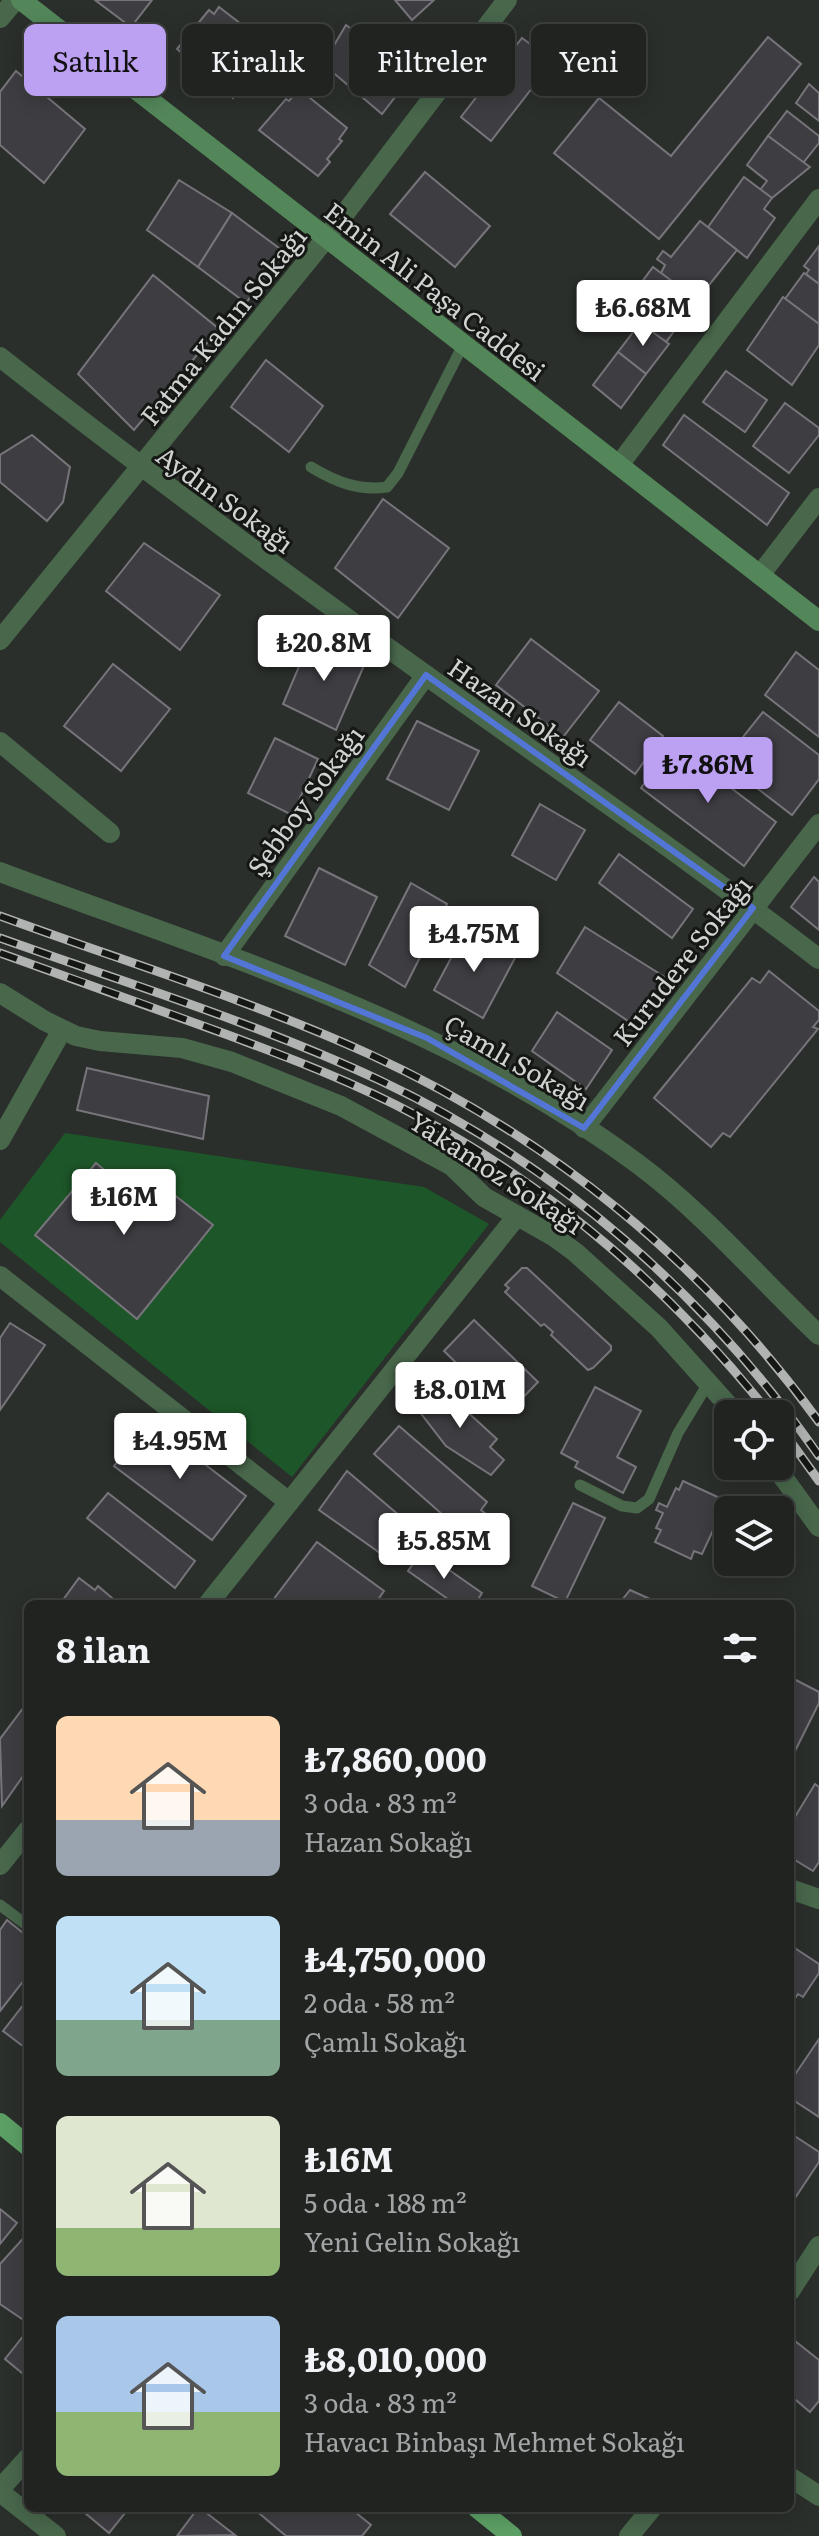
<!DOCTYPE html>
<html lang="tr">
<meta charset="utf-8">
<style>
:root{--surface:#202320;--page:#2d2f2d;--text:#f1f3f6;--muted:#a2a4a5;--line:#3d403e;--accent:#bca0f2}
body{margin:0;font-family:Literata,serif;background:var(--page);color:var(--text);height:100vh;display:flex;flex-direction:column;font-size:30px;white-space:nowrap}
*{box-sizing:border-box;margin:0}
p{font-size:26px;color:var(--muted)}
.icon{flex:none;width:44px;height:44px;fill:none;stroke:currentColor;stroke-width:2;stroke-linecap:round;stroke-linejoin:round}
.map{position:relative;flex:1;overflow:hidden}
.sheet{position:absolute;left:24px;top:1600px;width:770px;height:912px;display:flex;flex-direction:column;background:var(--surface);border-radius:12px;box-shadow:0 4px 20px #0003,0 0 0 2px var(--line)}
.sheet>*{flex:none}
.hud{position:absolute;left:24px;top:24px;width:772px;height:72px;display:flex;gap:16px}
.tools{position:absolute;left:714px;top:1400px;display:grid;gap:16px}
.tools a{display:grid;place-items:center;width:80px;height:80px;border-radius:12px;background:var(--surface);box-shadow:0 4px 20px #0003,0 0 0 2px var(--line);font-size:40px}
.price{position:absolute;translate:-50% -68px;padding:0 18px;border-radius:8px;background:#fff;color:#222;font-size:26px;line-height:52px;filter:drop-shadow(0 2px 4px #0008)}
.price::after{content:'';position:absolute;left:50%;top:48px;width:24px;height:18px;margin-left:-12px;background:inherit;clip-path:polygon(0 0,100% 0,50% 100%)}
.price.active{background:var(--accent);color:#111}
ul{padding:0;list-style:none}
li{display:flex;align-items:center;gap:24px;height:200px;padding:0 32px}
li span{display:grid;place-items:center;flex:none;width:224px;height:160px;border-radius:12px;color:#555}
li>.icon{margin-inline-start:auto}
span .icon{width:96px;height:96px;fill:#fffc;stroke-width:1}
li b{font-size:34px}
h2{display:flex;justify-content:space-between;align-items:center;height:96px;padding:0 32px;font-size:34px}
.chip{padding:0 28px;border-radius:12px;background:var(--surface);box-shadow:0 4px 20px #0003,0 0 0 2px var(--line);font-size:28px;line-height:72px}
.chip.active{background:var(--accent);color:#111}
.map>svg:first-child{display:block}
</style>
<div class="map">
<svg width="819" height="2536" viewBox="0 0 819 2536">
<rect width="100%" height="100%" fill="#2b2f2b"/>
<!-- green -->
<path fill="#1d5628" d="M65,1133L424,1187L489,1224L292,1477L0,1242V1220Z"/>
<!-- building -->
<g fill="#3e3d42" stroke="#77757b" stroke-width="2">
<path d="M95,0H152L131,27Z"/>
<path d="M395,0H434L412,20Z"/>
<path d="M219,7L263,41L259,47L266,50L233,98L216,84L217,74L205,64L198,67L177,49L209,10L214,14Z"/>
<path d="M346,25L412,75L382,114L323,64Z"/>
<path d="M768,37L801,64L659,239L554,153L599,98L671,156Z"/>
<path d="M522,38L553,61L491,141L461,117Z"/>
<path d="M16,71L85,129L44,183L0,145V92Z"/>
<path d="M809,84L819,93V121L796,103Z"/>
<path d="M299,89L347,128L339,139L342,141L327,159L330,162L318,176L259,130L286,99L289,101Z"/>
<path d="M787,111L819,136V143L803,163L768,136Z"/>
<path d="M768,136L810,167L772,198L760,190L767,181L747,165Z"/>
<path d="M425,172L490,226L455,267L390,214Z"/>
<path d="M744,177L772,198L764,209L775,218L747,258L708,227Z"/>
<path d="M179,180L232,213L198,267L147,230Z"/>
<path d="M232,213L283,251L246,303L198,267Z"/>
<path d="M700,221L737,250L697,300L661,273L665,265L657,259L663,251L671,257Z"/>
<path d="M819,246V284L806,274L809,270L804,266Z"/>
<path d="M653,267L697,300L666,342L616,305L633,283L638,287Z"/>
<path d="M804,273L819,284V324L785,299Z"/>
<path d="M153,275L219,329L134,430L78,374Z"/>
<path d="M783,297L819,324V345L792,385L747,350Z"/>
<path d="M640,323L669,344L646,374L618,352Z"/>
<path d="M618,352L646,374L621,408L593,385Z"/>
<path d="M266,360L323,406L289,452L231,407Z"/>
<path d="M726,371L767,400L745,432L703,402Z"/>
<path d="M785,403L819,428V435L789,473L753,446Z"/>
<path d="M684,415L789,493L767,525L663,445Z"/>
<path d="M32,435L70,467L63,502L47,521L0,482V455Z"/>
<path d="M383,499L449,548L398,618L335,568Z"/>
<path d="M144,543L220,595L180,650L106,591Z"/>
<path d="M312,636L366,661L336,730L283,704Z"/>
<path d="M531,639L599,691L563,737L496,685Z"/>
<path d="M796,652L819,670V737L765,695Z"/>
<path d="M113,664L170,709L121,771L64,726Z"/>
<path d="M619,702L663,736L635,774L590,740Z"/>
<path d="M763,712L819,755V779L792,815L723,762Z"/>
<path d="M417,721L479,751L449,810L387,779Z"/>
<path d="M275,738L318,759L292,815L248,793Z"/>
<path d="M673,744L776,822L744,866L641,788Z"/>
<path d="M540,804L585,830L556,880L512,855Z"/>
<path d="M619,854L693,909L672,938L599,883Z"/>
<path d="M319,868L377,897L345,965L285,936Z"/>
<path d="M814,877L819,882V930L791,907Z"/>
<path d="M411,883L447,904L405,987L369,965Z"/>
<path d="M585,927L668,979L637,1027L557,973Z"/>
<path d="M466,930L515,958L483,1018L434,990Z"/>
<path d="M769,971L819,1011V1020L813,1027L818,1029L730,1137L723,1133L711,1147L654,1098L752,978L760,983Z"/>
<path d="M557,1012L612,1050L586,1089L532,1051Z"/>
<path d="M87,1068L209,1096L203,1139L77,1110Z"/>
<path d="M96,1163L140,1200L156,1181L213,1225L137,1319L35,1235Z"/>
<path d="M522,1268H527L611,1346V1350L593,1368L588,1370L551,1335L553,1332L544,1324L541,1326L505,1292L509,1288L505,1285Z"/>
<path d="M474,1320L538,1382L508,1413L444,1351Z"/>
<path d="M10,1323L45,1345L0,1410V1338Z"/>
<path d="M438,1385L497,1439L490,1447L504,1460L491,1475L446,1446L416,1407Z"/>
<path d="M595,1387L641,1411L617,1457L636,1467L623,1493L575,1467L578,1462L561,1453Z"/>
<path d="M150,1422L246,1496L212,1540L114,1466Z"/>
<path d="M399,1426L487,1502L481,1510L491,1518L479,1532L468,1523L461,1531L374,1454Z"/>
<path d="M347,1471L414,1528L390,1560L319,1510Z"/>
<path d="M683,1481L722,1499L716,1511L721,1513L702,1554L694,1551L691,1559L655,1542L661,1530L656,1528L663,1513L656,1510L659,1503L667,1507L676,1488L679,1490Z"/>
<path d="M108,1493L195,1561L175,1588L87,1518Z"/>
<path d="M573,1503L605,1518L565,1602L532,1586Z"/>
<path d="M317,1542L384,1591L375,1604H279L273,1600Z"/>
<path d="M422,1551L482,1593L475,1604H455L408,1571Z"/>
<path d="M79,1578L95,1590L98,1586L119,1604H60Z"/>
<path d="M630,1590L661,1604H619Z"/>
<path d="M790,1677L819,1692V1703L790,1761Z"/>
<path d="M27,1703L28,1769L2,1806L0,1739Z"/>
<path d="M815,1784L819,1787V1862L813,1871L790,1857V1825Z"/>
<path d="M7,1920L28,1937V1975L0,2011V1930Z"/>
<path d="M790,1945L819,1964V1973L803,1997L798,1994L790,2006Z"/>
<path d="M28,1999V2050L3,2031Z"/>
<path d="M819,2039V2117L790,2098V2082Z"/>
<path d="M790,2133L819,2152V2162L793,2201L790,2200Z"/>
<path d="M0,2209L17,2223L0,2244Z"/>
<path d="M28,2233V2312L22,2319L0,2304V2264Z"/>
<path d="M28,2330V2378L5,2359Z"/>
<path d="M790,2337L819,2360V2401L810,2412L790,2395Z"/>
<path d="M79,2508H129L109,2533Z"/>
<path d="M198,2508H200L235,2535L177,2536Z"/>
<path d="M253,2508H350L371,2525L362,2536H286Z"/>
</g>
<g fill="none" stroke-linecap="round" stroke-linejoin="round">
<!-- lane -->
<g stroke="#48674b" stroke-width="11">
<path d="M311,467C336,482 358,491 387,487L398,473L463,345"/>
<path d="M580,1485L622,1506L637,1508L649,1499L678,1433L709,1382"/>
<path d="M0,1905L28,1926"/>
</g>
<!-- street -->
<g stroke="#48674b" stroke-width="20">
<path d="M0,18L15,0"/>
<path d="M0,357C140,467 282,572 427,676C558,770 691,860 819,959"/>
<path d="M619,465L819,199"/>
<path d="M760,575L819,498"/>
<path d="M0,640L327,237L507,0"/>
<path d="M0,742L110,833"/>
<path d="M0,872C219,954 449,1023 638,1164C705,1214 759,1278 819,1335"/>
<path d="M224,956L426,675"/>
<path d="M0,993L45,1021L76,1036L100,1041L182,1048L232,1062L341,1106L452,1166L484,1197L553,1236L575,1252L659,1328L736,1414"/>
<path d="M584,1128L819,824"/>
<path d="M0,1140L62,1030"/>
<path d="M0,1276L289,1502"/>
<path d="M775,1466L819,1527"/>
<path d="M208,1604L517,1216"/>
<path d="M0,1865L28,1830"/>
<path d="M790,1889L819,1899"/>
<path d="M790,2291L819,2246"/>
<path d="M790,2477L819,2496"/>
<path d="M0,2489L28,2458"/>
<path d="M0,2492L56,2536"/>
<path d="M629,2536L652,2508"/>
</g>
<!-- secondary -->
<path stroke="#53875a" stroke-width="20" d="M21,0L819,621"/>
<!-- primary -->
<g stroke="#5c9f65" stroke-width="20">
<path d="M0,2123L28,2146"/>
<path d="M477,2508L512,2536"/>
</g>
<!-- rail casing -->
<g stroke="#b0b3b1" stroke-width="9">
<g id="rail">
<path d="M0,916C123,961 250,1000 369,1054C548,1136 703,1262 819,1422"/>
<path d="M0,938C126,983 257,1023 379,1080C556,1163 707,1295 819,1456"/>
<path d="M0,953C76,980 152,1007 228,1035C292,1059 356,1083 417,1116C557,1190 671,1290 770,1414"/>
<path d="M780,1427L819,1481"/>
</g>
</g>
<!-- rail -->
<use href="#rail" stroke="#151715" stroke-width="6" stroke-dasharray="18" stroke-linecap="butt"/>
</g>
<!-- marked area -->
<path fill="none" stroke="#5376d6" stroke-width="6" stroke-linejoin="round" d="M426,675L753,908L584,1128L427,1038L224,956Z"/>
<g text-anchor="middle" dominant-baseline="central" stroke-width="6" stroke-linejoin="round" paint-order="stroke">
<!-- street labels -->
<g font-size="26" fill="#d0d3d1" stroke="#151715">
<text transform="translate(436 290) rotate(38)">Emin Ali Paşa Caddesi</text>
<text transform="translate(222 325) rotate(-51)">Fatma Kadın Sokağı</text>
<text transform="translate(226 498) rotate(36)">Aydın Sokağı</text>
<text transform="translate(521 711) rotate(35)">Hazan Sokağı</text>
<text transform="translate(304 800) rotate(-54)">Şebboy Sokağı</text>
<text transform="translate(681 960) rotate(-52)">Kurudere Sokağı</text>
<text transform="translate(518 1061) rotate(30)">Çamlı Sokağı</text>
<text transform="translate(497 1171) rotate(33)">Yakamoz Sokağı</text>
</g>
</g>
</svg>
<div class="tools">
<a><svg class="icon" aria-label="locate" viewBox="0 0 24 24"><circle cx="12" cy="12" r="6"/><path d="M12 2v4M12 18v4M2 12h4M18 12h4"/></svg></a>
<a><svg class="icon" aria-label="layers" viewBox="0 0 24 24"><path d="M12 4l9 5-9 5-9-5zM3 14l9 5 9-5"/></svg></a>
</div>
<b class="price" style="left:643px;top:348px">₺6.68M</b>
<b class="price" style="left:324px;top:683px">₺20.8M</b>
<b class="price active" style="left:708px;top:805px">₺7.86M</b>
<b class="price" style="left:474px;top:974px">₺4.75M</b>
<b class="price" style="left:124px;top:1237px">₺16M</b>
<b class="price" style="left:460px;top:1430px">₺8.01M</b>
<b class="price" style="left:180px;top:1481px">₺4.95M</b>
<b class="price" style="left:444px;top:1581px">₺5.85M</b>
<div class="hud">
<a class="chip active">Satılık</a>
<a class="chip">Kiralık</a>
<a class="chip">Filtreler</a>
<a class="chip">Yeni</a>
</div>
<section class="sheet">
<h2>8 ilan<svg class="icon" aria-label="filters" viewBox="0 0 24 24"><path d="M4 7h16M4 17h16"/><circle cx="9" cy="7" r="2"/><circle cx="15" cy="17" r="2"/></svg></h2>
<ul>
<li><span style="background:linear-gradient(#ffd9b3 65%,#9aa5b1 0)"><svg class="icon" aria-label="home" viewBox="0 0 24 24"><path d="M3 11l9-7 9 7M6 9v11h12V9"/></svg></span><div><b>₺7,860,000</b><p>3 oda · 83 m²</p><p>Hazan Sokağı</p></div></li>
<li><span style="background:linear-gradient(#bfe0f5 65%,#7fa58c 0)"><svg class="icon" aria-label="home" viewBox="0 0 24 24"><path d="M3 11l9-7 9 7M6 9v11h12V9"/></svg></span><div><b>₺4,750,000</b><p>2 oda · 58 m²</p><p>Çamlı Sokağı</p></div></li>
<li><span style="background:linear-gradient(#dfe7d0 70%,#8fb573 0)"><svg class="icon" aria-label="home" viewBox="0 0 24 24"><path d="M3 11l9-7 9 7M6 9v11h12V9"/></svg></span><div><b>₺16M</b><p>5 oda · 188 m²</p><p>Yeni Gelin Sokağı</p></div></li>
<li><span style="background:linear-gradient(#a9c7e8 60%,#8fb573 0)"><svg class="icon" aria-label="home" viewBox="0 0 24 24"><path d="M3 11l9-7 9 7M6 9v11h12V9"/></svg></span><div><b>₺8,010,000</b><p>3 oda · 83 m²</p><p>Havacı Binbaşı Mehmet Sokağı</p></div></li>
</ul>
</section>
</div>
